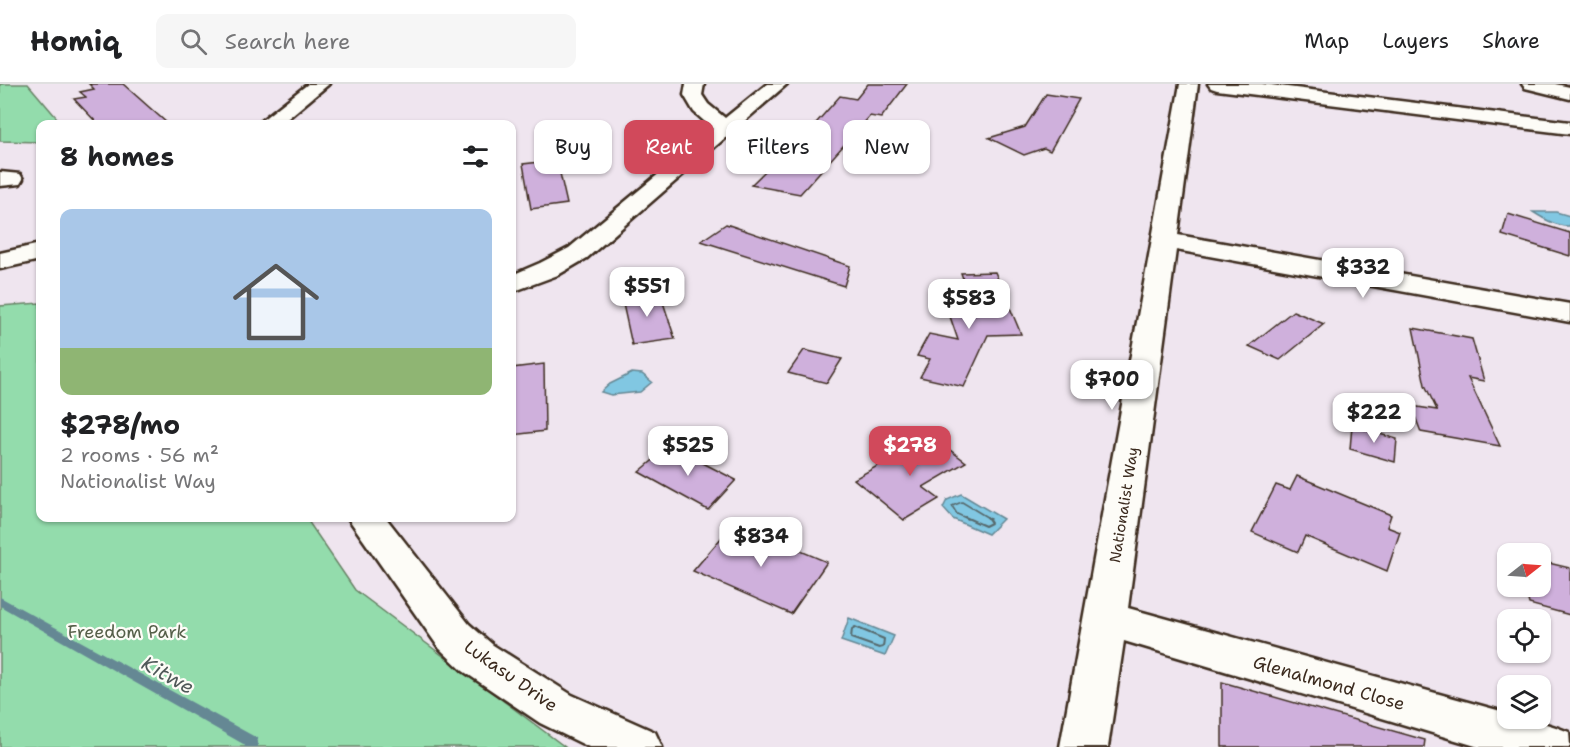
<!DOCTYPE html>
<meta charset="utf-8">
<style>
:root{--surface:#fff;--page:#f6f6f6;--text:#202124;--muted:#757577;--line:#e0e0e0;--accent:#d1495b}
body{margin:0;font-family:"Shantell Sans",sans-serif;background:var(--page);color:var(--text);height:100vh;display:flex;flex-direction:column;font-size:22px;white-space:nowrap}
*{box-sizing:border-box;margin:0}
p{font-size:20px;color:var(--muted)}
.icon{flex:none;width:33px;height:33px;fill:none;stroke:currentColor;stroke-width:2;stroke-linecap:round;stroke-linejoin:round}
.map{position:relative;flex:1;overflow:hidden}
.panel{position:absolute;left:36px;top:36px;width:480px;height:402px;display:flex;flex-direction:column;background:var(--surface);border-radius:12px;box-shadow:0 2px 4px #0004}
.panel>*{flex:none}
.banner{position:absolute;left:534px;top:36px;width:570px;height:54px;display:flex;gap:12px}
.needle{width:39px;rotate:73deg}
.controls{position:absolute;left:1497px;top:459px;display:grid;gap:12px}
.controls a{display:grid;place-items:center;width:54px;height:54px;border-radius:12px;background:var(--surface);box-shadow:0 2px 4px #0004;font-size:30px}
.price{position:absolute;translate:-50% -51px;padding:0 14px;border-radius:12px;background:#fff;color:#222;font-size:20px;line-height:39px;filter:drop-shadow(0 2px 3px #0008)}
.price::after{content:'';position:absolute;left:50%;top:36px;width:18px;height:14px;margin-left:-9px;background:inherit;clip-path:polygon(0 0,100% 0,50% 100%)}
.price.current{background:var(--accent);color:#fff}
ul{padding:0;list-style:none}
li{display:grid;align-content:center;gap:12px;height:318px;padding:0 24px}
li+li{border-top:2px solid var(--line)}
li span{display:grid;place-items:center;height:186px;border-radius:12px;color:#555}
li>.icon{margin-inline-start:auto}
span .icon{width:108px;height:108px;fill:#fffc;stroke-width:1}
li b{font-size:26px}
h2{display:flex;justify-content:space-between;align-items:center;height:72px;padding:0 24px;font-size:26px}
.pill{padding:0 21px;border-radius:12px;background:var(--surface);box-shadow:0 2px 4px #0004;font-size:21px;line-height:54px}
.pill.current{background:var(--accent);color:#fff}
header{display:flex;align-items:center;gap:36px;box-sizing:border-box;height:84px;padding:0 30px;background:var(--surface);border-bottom:2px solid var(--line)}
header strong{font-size:28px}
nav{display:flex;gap:33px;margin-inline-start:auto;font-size:21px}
.search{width:420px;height:54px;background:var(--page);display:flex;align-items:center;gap:15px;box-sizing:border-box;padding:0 21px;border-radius:12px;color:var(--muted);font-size:22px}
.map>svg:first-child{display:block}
</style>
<header>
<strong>Homiq</strong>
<div class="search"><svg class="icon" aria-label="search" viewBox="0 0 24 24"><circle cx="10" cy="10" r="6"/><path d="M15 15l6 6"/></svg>Search here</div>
<nav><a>Map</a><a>Layers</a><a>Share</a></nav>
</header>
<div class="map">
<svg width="1570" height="663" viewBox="0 0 1570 663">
<rect width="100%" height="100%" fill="#efe5ef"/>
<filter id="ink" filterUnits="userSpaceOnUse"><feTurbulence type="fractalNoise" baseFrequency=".0167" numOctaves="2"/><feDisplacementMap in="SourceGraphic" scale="12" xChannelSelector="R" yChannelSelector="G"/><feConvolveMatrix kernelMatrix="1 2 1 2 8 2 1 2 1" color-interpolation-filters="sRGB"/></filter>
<g filter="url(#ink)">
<!-- green -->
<g fill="#93dcac" stroke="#678365" stroke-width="1.5">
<path d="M0,0H28L62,40H40V58L0,57Z"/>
<path d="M40,219V434H306L355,506L565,663H0V222Z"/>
</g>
<!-- water -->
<g fill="#81c7e2" stroke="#658894" stroke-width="1.5">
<path d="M1533,128H1556L1570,132V142C1557,143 1544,135 1533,128Z"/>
<path d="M632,289L642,290L652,298L640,308L611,311L601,308L610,300Z"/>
<path d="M961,410L1003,435L988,450L953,435L943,424L947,416Z"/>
<path d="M849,534L894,552L885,572L841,557Z"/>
</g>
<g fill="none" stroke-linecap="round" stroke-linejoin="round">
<!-- shore-far1 -->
<path stroke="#57696c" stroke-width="1.5" d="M968,435L957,430L952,422L962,418L990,435"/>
<!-- shore -->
<g stroke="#57696c" stroke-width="2">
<path d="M965,433L985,442L991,439L987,433"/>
<path d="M855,543L884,555L883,563L879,564L851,554L852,545Z"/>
</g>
<!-- stream -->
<path fill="#658894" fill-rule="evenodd" d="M0,513L257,654L258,658V663H244L245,661L0,522Z"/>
</g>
<!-- building -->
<g fill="#cfb0dc" stroke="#3b2a1e" stroke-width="1.5">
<path d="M89,0H123L168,40H98L74,15L86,13L80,8L94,5Z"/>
<path d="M868,0H907L881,34L870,32L800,110L751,101L806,47H809L840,12L856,15Z"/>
<path d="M1046,10L1079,15L1050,67L1044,64L1024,71L989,54L1025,43Z"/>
<path d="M557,76L567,120L531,125L523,80Z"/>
<path d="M1508,130L1570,149V172L1502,151Z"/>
<path d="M726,140L850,182L844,202L701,157Z"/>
<path d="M995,188L1021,250L988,251L964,303L920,293L930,275L917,272L929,250L958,256L941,206L975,229L961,189Z"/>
<path d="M659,206L675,255L632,261L621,211Z"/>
<path d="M1293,227L1324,240L1280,276L1249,262Z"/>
<path d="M1413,244L1472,255L1484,297L1468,294L1500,362L1421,348L1411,322L1437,326L1425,301Z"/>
<path d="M804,266L842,275L827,299L788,289Z"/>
<path d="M544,280L545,347L512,351V284Z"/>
<path d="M1352,342L1397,355L1395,378L1350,365Z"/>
<path d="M931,352L966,378L923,403L939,415L904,436L854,395Z"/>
<path d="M670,362L736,396L708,426L639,388Z"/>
<path d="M1297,392L1391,431L1387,443L1400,448L1387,487L1305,452L1298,468L1252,448L1276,401L1290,406Z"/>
<path d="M734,439L827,478L791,530L693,487Z"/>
<path d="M1540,477L1570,484V531L1529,520L1526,508L1509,503L1540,502Z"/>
<path d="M1222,598L1425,656L1424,663H1222Z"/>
</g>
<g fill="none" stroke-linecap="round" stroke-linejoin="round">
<!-- minor casing -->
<g stroke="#3b2a1e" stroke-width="5">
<g id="minor">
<path d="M308,0H329L281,40H259L262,36Z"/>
<path d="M686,0H704L702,11L708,20L725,34L767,0H787L587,174L558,191L512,208V191L540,179L569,164L713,45L694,28L684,11Z"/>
<path d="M1180,0H1198L1178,151L1570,220V238L1176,166L1128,524L1508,629V634C1530,634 1548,640 1569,648L1570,663H1479L1124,557L1108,663H1060Z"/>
<path d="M1208,0H1262L1570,38V50L1217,6L1211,4Z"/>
<path d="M1522,0H1555L1570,3V15L1525,4Z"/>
<path d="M0,88L20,90L23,95L20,100L0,102Z"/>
<path d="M40,160V176L0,185V169Z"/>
<path d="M348,434H386L469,540L493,561L572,611L655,648L662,663H589L540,639L463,587L439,564Z"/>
</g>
</g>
<!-- minor -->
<use href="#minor" fill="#fdfcf7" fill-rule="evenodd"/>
</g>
</g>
<g text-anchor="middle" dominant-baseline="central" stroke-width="4.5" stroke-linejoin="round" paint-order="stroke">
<!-- street labels -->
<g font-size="15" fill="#3b2a1e" stroke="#fdfcf7">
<text transform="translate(1124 421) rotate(-81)">Nationalist Way</text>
</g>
<!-- near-park labels -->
<g font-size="18" fill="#555f49" stroke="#fdfcf7">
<text x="127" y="548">Freedom Park</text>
</g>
<!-- near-street labels -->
<g font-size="18" fill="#3b2a1e" stroke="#fdfcf7">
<text transform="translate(511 592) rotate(35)">Lukasu Drive</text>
<text transform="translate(1329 599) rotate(16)">Glenalmond Close</text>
</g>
<!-- near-water labels -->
<g font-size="20" font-style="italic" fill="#505959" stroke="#fdfcf7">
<text transform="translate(168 591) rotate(29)">Kitwe</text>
</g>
</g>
</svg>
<div class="controls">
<a><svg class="needle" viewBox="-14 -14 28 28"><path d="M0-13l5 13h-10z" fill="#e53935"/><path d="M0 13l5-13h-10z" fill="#757577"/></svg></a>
<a><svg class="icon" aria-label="locate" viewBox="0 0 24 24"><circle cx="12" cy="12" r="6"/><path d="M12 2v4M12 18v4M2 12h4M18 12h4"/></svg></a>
<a><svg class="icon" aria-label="layers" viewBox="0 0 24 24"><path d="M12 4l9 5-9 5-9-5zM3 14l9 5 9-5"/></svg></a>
</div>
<b class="price" style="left:1363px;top:215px">$332</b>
<b class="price" style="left:647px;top:234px">$551</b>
<b class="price" style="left:969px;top:246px">$583</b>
<b class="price" style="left:1112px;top:327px">$700</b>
<b class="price" style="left:1374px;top:360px">$222</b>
<b class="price" style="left:688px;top:393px">$525</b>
<b class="price current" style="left:910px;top:393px">$278</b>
<b class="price" style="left:761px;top:484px">$834</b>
<div class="banner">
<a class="pill">Buy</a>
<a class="pill current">Rent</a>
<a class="pill">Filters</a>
<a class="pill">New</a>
</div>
<section class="panel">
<h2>8 homes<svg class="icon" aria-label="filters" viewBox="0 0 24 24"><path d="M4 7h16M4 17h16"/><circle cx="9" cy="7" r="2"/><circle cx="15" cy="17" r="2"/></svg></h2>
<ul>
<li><span style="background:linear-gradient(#a9c7e8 75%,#8fb573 0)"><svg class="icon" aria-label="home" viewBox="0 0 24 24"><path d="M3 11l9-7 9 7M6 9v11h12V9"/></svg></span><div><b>$278/mo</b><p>2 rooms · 56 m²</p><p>Nationalist Way</p></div></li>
</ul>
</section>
</div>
